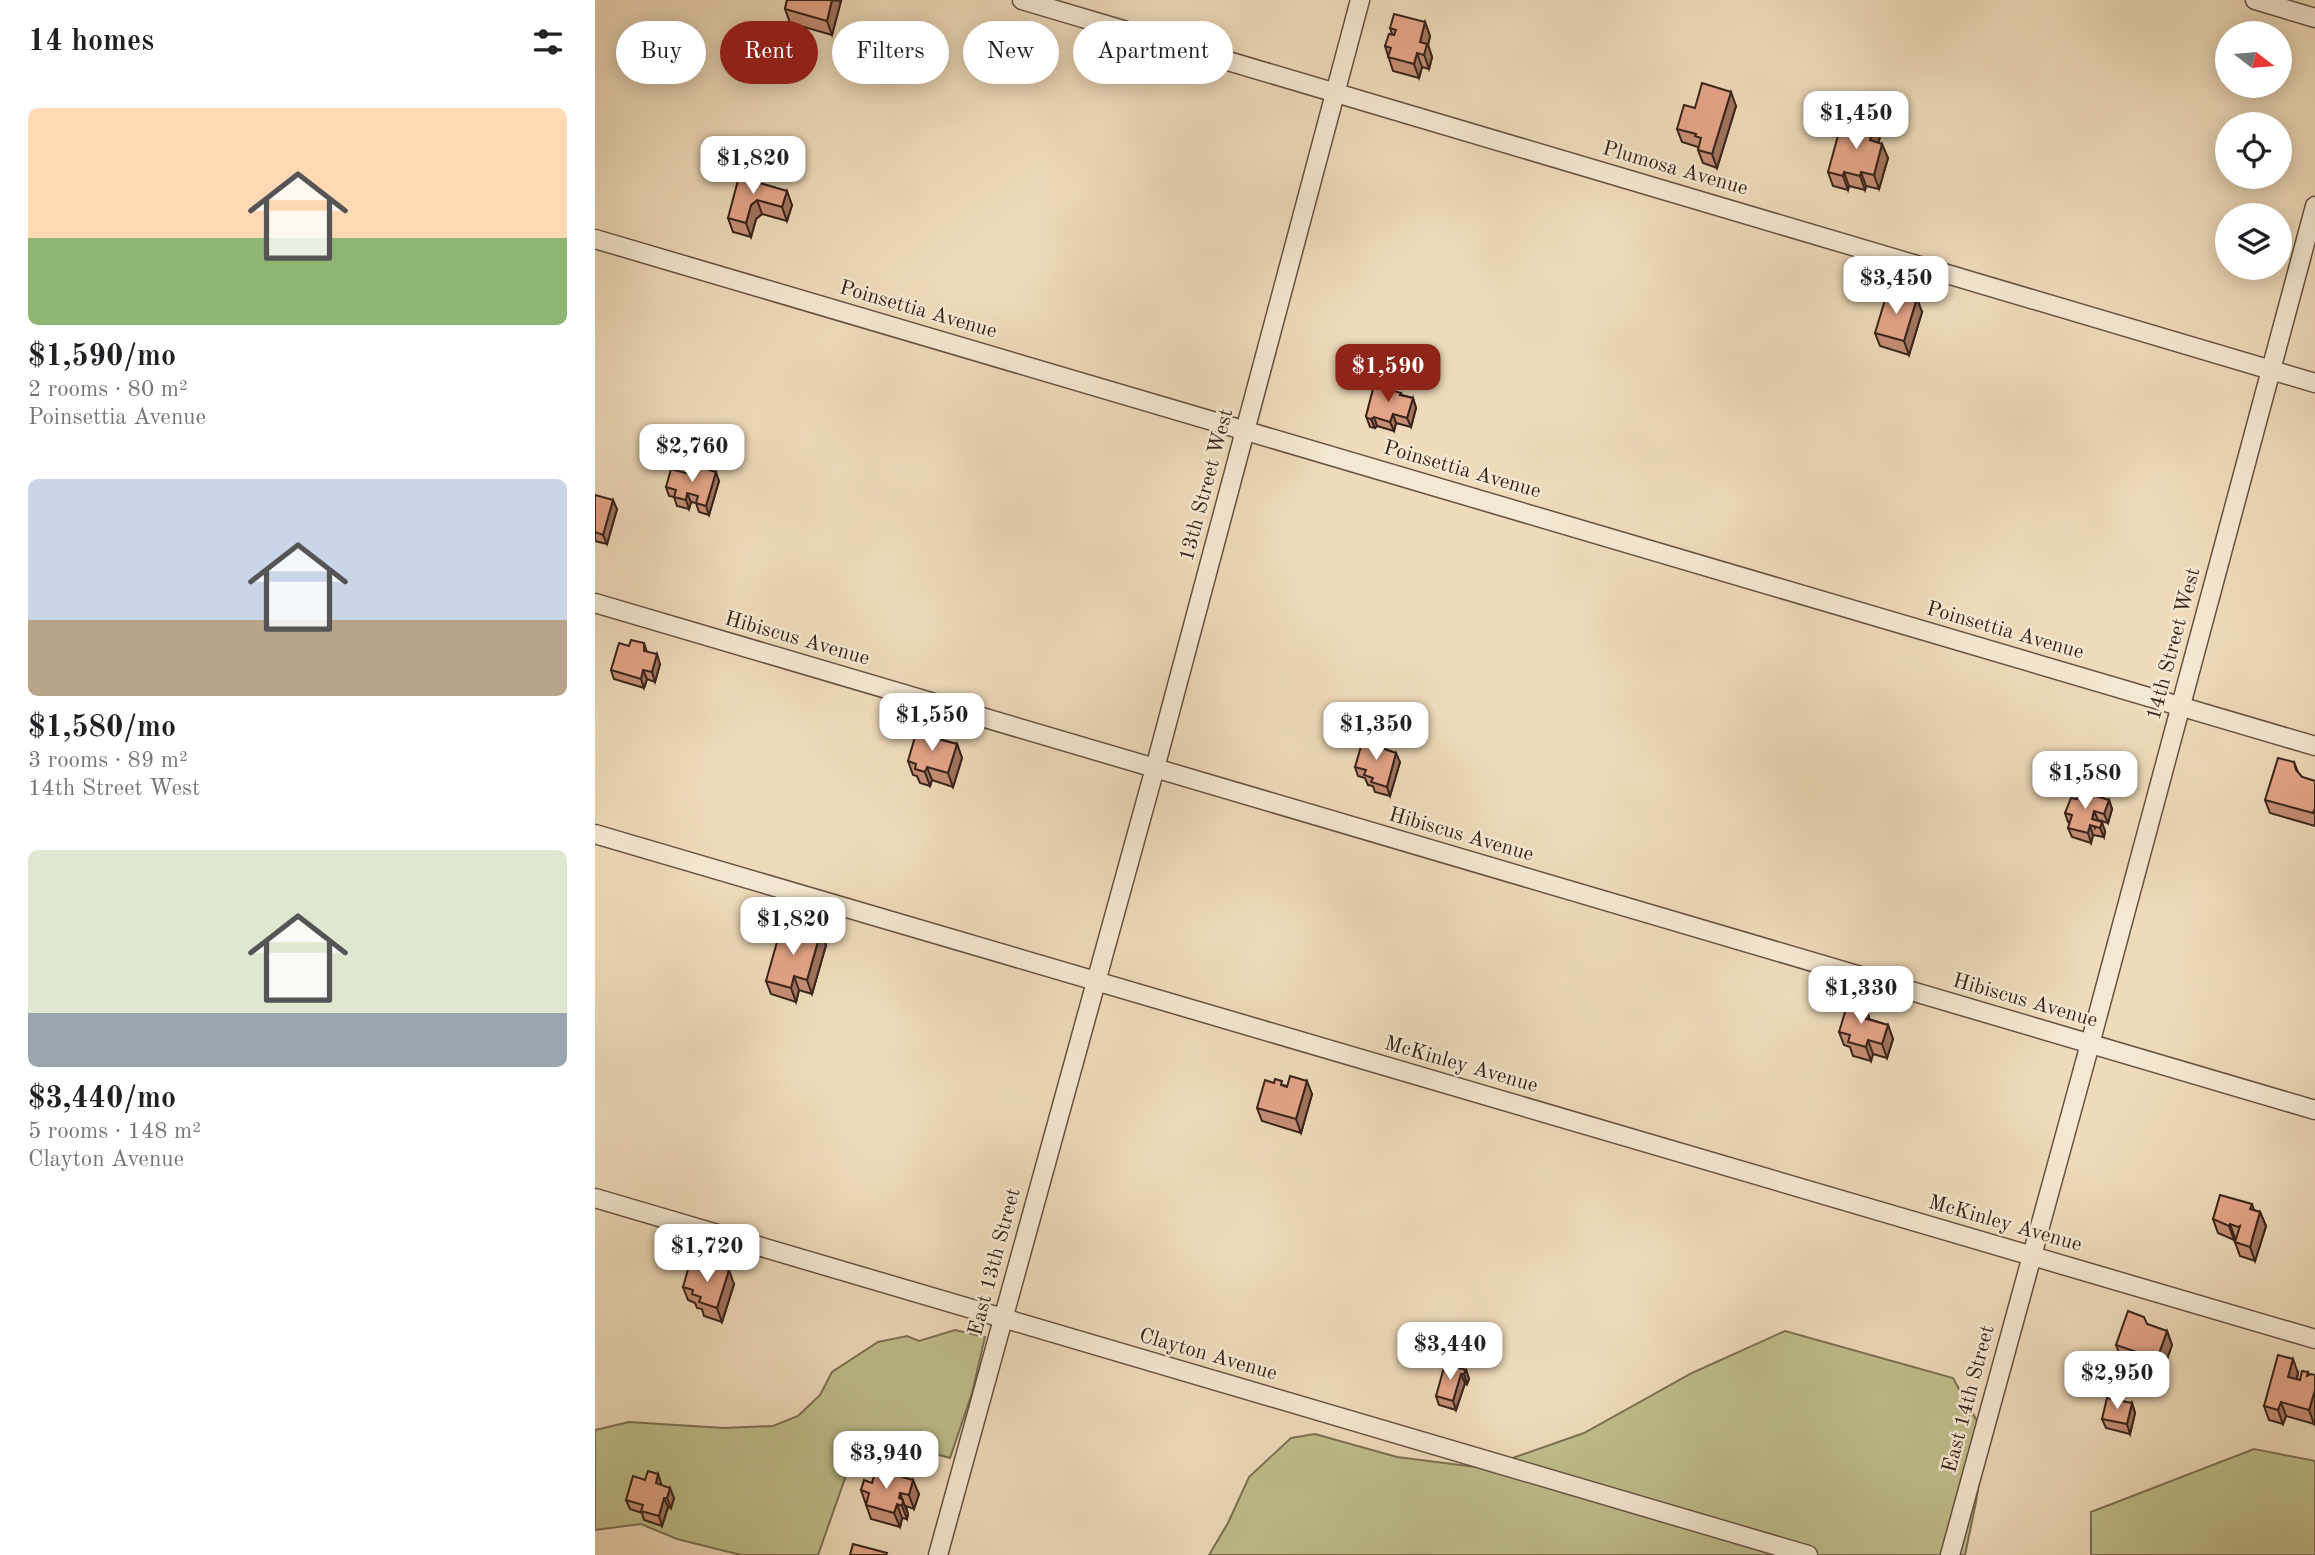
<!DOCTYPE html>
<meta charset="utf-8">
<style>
:root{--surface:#fff;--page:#f2f2f2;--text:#202124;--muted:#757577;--accent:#8f2418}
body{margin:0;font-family:"Old Standard TT",serif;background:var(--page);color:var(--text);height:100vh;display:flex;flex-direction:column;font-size:26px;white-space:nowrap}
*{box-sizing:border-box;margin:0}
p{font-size:23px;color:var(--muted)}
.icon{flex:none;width:38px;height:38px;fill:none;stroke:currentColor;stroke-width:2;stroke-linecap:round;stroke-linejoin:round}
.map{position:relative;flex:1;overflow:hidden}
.side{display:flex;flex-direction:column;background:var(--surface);width:595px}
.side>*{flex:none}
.guide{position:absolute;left:21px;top:21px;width:665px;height:63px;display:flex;gap:14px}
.needle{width:46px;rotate:106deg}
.fabs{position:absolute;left:1620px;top:21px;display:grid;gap:14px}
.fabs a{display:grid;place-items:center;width:77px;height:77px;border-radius:50%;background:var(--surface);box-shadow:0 4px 18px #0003;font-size:35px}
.price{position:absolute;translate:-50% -60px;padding:0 16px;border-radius:14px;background:#fff;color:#222;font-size:23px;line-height:46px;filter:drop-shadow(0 2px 4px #0008)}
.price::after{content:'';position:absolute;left:50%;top:42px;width:21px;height:16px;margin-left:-10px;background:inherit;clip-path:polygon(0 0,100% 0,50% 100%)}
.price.current{background:var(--accent);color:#fff}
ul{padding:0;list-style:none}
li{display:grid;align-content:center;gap:14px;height:371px;padding:0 28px}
li span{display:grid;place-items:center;height:217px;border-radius:10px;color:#555}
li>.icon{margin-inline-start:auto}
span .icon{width:126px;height:126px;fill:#fffc;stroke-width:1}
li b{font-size:30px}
h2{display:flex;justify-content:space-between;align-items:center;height:84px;padding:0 28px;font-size:30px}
.pill{padding:0 24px;border-radius:32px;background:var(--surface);box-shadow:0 4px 18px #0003;font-size:24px;line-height:63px}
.pill.current{background:var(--accent);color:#fff}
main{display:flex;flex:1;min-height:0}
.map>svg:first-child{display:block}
</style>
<main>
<section class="side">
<h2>14 homes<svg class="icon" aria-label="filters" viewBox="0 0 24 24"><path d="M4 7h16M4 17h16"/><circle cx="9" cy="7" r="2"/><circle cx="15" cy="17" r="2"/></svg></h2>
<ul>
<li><span style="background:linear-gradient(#ffd9b3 60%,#8fb573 0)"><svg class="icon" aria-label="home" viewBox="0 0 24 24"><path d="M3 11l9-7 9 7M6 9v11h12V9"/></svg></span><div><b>$1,590/mo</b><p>2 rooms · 80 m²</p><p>Poinsettia Avenue</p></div></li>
<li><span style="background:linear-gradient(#c9d6e8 65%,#b9a48a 0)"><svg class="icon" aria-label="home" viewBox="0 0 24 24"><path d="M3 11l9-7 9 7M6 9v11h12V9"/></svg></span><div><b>$1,580/mo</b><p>3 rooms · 89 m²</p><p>14th Street West</p></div></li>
<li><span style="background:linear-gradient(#dfe7d0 75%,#9aa5b1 0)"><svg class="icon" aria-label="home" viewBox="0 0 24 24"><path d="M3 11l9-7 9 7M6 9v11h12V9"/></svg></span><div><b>$3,440/mo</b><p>5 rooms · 148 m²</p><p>Clayton Avenue</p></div></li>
</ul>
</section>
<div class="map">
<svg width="1720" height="1555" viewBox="0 0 1720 1555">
<rect width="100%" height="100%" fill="#efdbba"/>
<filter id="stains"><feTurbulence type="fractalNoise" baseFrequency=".00286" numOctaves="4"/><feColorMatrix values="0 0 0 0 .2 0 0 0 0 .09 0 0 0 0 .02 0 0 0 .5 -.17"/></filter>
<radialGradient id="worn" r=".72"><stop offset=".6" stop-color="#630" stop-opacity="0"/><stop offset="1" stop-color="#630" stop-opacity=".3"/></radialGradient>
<!-- green -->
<g fill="#bfbe8b" stroke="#7c7053" stroke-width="2">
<path d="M360,1330L390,1337L377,1393L355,1458L266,1433L223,1555H146L82,1539L46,1524L0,1530V1430L34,1422L129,1428L178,1426L203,1416L225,1395L237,1372L283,1342L312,1336L324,1341Z"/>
<path d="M1190,1331L1358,1378L1391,1437L1381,1502L1370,1555H614L633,1523L654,1477L696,1438L720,1434L802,1457L889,1468L989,1433L1097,1373Z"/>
<path d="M1659,1449L1720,1461V1555H1496V1512Z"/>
</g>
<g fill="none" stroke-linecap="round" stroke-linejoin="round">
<!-- minor casing -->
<g stroke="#665143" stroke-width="21">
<g id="minor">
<path d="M427,0L1720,383"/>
<path d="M1660,0L1720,18"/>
<path d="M0,239L1720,746"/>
<path d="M0,603L1720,1110"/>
<path d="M0,834L1720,1339"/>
<path d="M0,1198L1213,1555"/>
<path d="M343,1555L560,768L765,0"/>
<path d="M1355,1555L1495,1044L1720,206"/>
</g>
</g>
<!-- minor -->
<use href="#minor" stroke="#f5e8d2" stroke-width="18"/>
</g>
<!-- wall -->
<g fill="#c58e75" stroke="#38231b" stroke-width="2">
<path d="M192,0H246L237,35L195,23L190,9Z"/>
<path d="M830,22L835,36L833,45L837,57L834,69L827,67L824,78L798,71L790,46L797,34L795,28Z"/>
<path d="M1141,106L1122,168L1108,163L1103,150V147L1087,142L1082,129L1100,108Z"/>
<path d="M1280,124L1285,137L1283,142L1293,158L1284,189L1271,186L1270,190L1254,186L1253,190L1238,186L1233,172L1253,134L1251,128Z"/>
<path d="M158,172L162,182L197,205L192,221L167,214L161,219L156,237L138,232L133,218Z"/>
<path d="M1327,312L1314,355L1285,346L1280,333Z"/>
<path d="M806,393L807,395L818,398L821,408L816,427L801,423L799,431L782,426L780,428L775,427L771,416Z"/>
<path d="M124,481L114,515L104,512L101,503L96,502L94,509L82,506L79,497L74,496L71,487Z"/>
<path d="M0,495L22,509L12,544L0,541Z"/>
<path d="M49,643L52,652L65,664L60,682L52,679L49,688L19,679L16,670L34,646Z"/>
<path d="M336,734L337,737L362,744L367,758L358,787L337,780L335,786L325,783L322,776L318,775L313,761Z"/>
<path d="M792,750L805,762L795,796L780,792L778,786L773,785L770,778L763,776L760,767Z"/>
<path d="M1699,762L1703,772L1707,777L1720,781V826L1675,813L1670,800Z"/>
<path d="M1482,799L1514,800L1517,809L1513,823L1503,820L1510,831L1509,837L1498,835L1496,843L1477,837L1473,828L1475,823L1473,822L1470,813Z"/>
<path d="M226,931L231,945L217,994L204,990L201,1002L176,994L171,981L193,937L201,935L202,940L206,941Z"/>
<path d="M1274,1017V1019L1293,1025L1298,1039L1292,1058L1278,1054L1276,1061L1258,1056L1255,1047L1249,1045L1244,1032Z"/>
<path d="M688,1085L717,1094L706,1133L667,1121L662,1108Z"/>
<path d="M1657,1204L1659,1210L1665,1212L1671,1226L1660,1261L1645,1256L1640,1242L1641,1238H1640L1639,1240L1623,1233L1618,1219Z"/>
<path d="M139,1284L127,1322L109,1316L107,1309L102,1308L100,1303L93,1300L88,1287Z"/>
<path d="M1552,1324L1572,1331L1577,1345L1567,1373L1526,1358L1521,1345Z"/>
<path d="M871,1370L874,1379L872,1384L870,1383L861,1410L844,1405L841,1396Z"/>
<path d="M1713,1372L1714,1375H1720L1719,1424L1691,1416L1688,1424L1674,1420L1669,1406L1703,1373L1702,1379L1705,1380Z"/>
<path d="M1537,1403L1540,1413L1535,1434L1511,1428L1507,1419Z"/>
<path d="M63,1474L66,1485L79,1498L76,1508L73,1507L67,1526L49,1520L47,1513L35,1509L31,1500L50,1480Z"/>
<path d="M266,1490L324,1494L319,1509L311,1506L313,1514L312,1519L307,1518L305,1527L276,1519Z"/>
</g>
<!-- shaded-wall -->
<g fill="#a0745f" stroke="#38231b" stroke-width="2">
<path d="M237,0L246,1L237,35L232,21Z"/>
<path d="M830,22L835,36L833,45L837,57L834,69L825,42Z"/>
<path d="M822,53L827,67L824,78L819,64Z"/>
<path d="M1136,92L1141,106L1122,168L1117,154Z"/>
<path d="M1280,124L1285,137L1280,154L1275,140Z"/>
<path d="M1287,144L1293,158L1284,189L1279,175Z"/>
<path d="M1249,172L1254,186L1253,190L1248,176Z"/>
<path d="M1266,172L1271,186L1270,190L1265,176Z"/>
<path d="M192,191L197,205L192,221L187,207Z"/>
<path d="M162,200L167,214L161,219L156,237L151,223L156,205Z"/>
<path d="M1322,298L1327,312L1314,355L1309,341Z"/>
<path d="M818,398L821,408L816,427L812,418Z"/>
<path d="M798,414L801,423L799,431L795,422Z"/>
<path d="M779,417L782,426L780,428L776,419Z"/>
<path d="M121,472L124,481L114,515L111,506Z"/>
<path d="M92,493L96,502L94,509L91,500Z"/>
<path d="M18,500L22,509L12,544L8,535Z"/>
<path d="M62,654L65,664L60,682L57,672Z"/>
<path d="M48,670L52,679L49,688L46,679Z"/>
<path d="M362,744L367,758L358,787L353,773Z"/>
<path d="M801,753L805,762L795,796L792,787Z"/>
<path d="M332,767L337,780L335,786L330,772Z"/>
<path d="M1514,800L1517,809L1513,823L1509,814Z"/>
<path d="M1499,811L1503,820L1500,828L1497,819Z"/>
<path d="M1507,822L1510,831L1509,837L1505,828Z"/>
<path d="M1495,825L1498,835L1496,843L1493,833Z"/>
<path d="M226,931L231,945L217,994L212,980Z"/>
<path d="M199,976L204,990L201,1002L196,988Z"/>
<path d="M1269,1004L1274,1017L1270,1031L1265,1017Z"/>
<path d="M1293,1025L1298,1039L1292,1058L1287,1044Z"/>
<path d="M1273,1040L1278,1054L1276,1061L1271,1047Z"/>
<path d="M712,1081L717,1094L706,1133L701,1119Z"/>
<path d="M1665,1212L1671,1226L1660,1261L1655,1247Z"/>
<path d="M1635,1224L1640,1238L1639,1240L1634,1226Z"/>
<path d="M134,1270L139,1284L127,1322L122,1308Z"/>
<path d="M1572,1331L1577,1345L1567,1373L1562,1359Z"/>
<path d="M1698,1359L1703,1373L1698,1390L1693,1377Z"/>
<path d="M871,1370L874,1379L872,1384L869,1374Z"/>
<path d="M866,1374L870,1383L861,1410L858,1401Z"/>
<path d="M1720,1390V1422L1719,1424L1714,1410Z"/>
<path d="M1686,1402L1691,1416L1688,1424L1683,1410Z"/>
<path d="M1537,1403L1540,1413L1535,1434L1532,1424Z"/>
<path d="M63,1474L66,1483L64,1492L61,1483Z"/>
<path d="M318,1480L324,1494L319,1509L314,1495Z"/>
<path d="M75,1488L79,1498L76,1508L72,1498Z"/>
<path d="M305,1493L313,1514L312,1519L304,1498Z"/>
<path d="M69,1498L73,1507L67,1526L64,1516Z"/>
<path d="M302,1504L307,1518L305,1527L299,1513Z"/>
</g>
<!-- building -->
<g fill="#e5a588" stroke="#38231b" stroke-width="2">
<path d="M192,0H237L232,21L190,9Z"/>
<path d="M799,14L830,22L825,42L832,44L829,55L822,53L819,64L793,57L796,48L790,46L794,34L799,35L801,30L795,28Z"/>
<path d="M1107,83L1136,92L1117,154L1103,150L1106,138L1100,136L1101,134L1082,129L1089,105L1100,108Z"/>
<path d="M1255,117L1280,124L1275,140L1287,144L1279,175L1266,172L1265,176L1249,172L1248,176L1233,172L1244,132L1263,137L1265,132L1251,128Z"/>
<path d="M146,169L158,172V181L192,191L187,207L162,200L156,205L151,223L133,218Z"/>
<path d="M1293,290L1322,298L1309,341L1280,333Z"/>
<path d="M779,385L806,393L805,395L818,398L812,418L798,414L795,422L779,417L776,419L772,418L771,416Z"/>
<path d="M101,466L121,472L111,506L101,503L103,496L92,493L91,500L79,497L81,490L71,487L76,469L98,475Z"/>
<path d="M0,495L18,500L8,535L0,532Z"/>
<path d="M36,640L49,643V651L62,654L57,672L48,670L46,679L16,670L24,643L34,646Z"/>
<path d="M322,730L336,734L335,737L362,744L353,773L332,767L330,772L320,769L321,764L313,761Z"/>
<path d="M777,738L789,741L787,748L801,753L792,787L776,782L778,778L769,775L771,770L760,767L767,743L775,745Z"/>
<path d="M1683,758L1699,762L1701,770L1707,777L1720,781V808L1718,813L1670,800Z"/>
<path d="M1484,791L1514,800L1509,814L1499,811L1497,819L1507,822L1505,828L1495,825L1493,833L1473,828L1477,815L1470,813L1476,798L1482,799Z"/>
<path d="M210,926L226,931L212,980L199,976L196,988L171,981L184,935L191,933L193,937L194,933L201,935L200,939L206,941Z"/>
<path d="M1254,999L1269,1004L1265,1017L1293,1025L1287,1044L1273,1040L1271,1047L1253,1042L1255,1035L1244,1032Z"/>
<path d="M695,1076L712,1081L701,1119L662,1108L670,1080L679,1083L680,1079L687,1081L686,1085L692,1087Z"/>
<path d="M1625,1195L1657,1204L1655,1209L1665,1212L1655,1247L1640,1242L1645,1226L1643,1227L1635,1224L1634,1226L1618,1219Z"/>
<path d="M94,1266L113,1272L114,1267L118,1269L119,1266L134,1270L122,1308L104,1302L106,1297L97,1294L98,1290L88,1287Z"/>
<path d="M1533,1311L1549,1317L1552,1324L1572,1331L1562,1359L1521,1345Z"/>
<path d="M1683,1355L1698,1359L1693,1377L1705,1380L1707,1371L1713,1372L1712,1376L1716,1374L1720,1375V1390L1714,1410L1686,1402L1683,1410L1669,1406Z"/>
<path d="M850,1364L871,1370L869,1374H866L858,1401L841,1396Z"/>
<path d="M1512,1398L1537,1403L1532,1424L1507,1419Z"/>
<path d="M281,1469L318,1480L314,1495L305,1493L304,1498L308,1500L307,1506L302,1504L299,1513L271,1505L274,1493L266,1490L269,1480L277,1483Z"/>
<path d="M53,1471L63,1474L61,1483L75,1488L72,1498H69L64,1516L46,1511L48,1505L31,1500L38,1476L50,1480Z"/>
<path d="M258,1544L292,1553L291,1555H255Z"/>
</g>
<g text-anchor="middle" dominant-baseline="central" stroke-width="5" stroke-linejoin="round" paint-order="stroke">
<!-- street labels -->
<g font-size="21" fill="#38231b" stroke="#f5e8d2">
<text transform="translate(1080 169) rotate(16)">Plumosa Avenue</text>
<text transform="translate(323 310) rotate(16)">Poinsettia Avenue</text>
<text transform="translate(867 470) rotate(16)">Poinsettia Avenue</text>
<text transform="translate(612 485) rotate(-75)">13th Street West</text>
<text transform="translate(1410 631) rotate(16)">Poinsettia Avenue</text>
<text transform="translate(202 639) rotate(16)">Hibiscus Avenue</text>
<text transform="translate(1579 644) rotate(-75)">14th Street West</text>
<text transform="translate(866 835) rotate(16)">Hibiscus Avenue</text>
<text transform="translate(1430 1001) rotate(16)">Hibiscus Avenue</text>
<text transform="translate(866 1065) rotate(16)">McKinley Avenue</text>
<text transform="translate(1410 1224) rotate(16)">McKinley Avenue</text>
<text transform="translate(400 1262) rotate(-75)">East 13th Street</text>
<text transform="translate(613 1355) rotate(16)">Clayton Avenue</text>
<text transform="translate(1374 1399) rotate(-75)">East 14th Street</text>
</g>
</g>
<rect width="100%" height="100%" filter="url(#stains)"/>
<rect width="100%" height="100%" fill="url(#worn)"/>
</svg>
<div class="fabs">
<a><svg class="needle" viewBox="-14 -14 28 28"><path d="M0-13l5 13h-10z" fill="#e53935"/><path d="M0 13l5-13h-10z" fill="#757577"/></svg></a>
<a><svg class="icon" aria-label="locate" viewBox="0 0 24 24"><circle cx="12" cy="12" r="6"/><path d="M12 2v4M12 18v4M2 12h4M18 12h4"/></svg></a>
<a><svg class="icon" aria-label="layers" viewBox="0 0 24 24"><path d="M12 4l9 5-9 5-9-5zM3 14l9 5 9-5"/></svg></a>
</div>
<b class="price" style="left:1261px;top:151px">$1,450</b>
<b class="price" style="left:158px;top:196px">$1,820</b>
<b class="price" style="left:1301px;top:316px">$3,450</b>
<b class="price current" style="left:793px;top:404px">$1,590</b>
<b class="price" style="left:97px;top:484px">$2,760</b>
<b class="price" style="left:337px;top:753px">$1,550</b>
<b class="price" style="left:781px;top:762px">$1,350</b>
<b class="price" style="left:1490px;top:811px">$1,580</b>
<b class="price" style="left:198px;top:957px">$1,820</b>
<b class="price" style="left:1266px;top:1026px">$1,330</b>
<b class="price" style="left:112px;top:1284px">$1,720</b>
<b class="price" style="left:855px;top:1382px">$3,440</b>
<b class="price" style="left:1522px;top:1411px">$2,950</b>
<b class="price" style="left:291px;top:1491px">$3,940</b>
<div class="guide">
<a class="pill">Buy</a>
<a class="pill current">Rent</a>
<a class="pill">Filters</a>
<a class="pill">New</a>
<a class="pill">Apartment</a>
</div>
</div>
</main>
